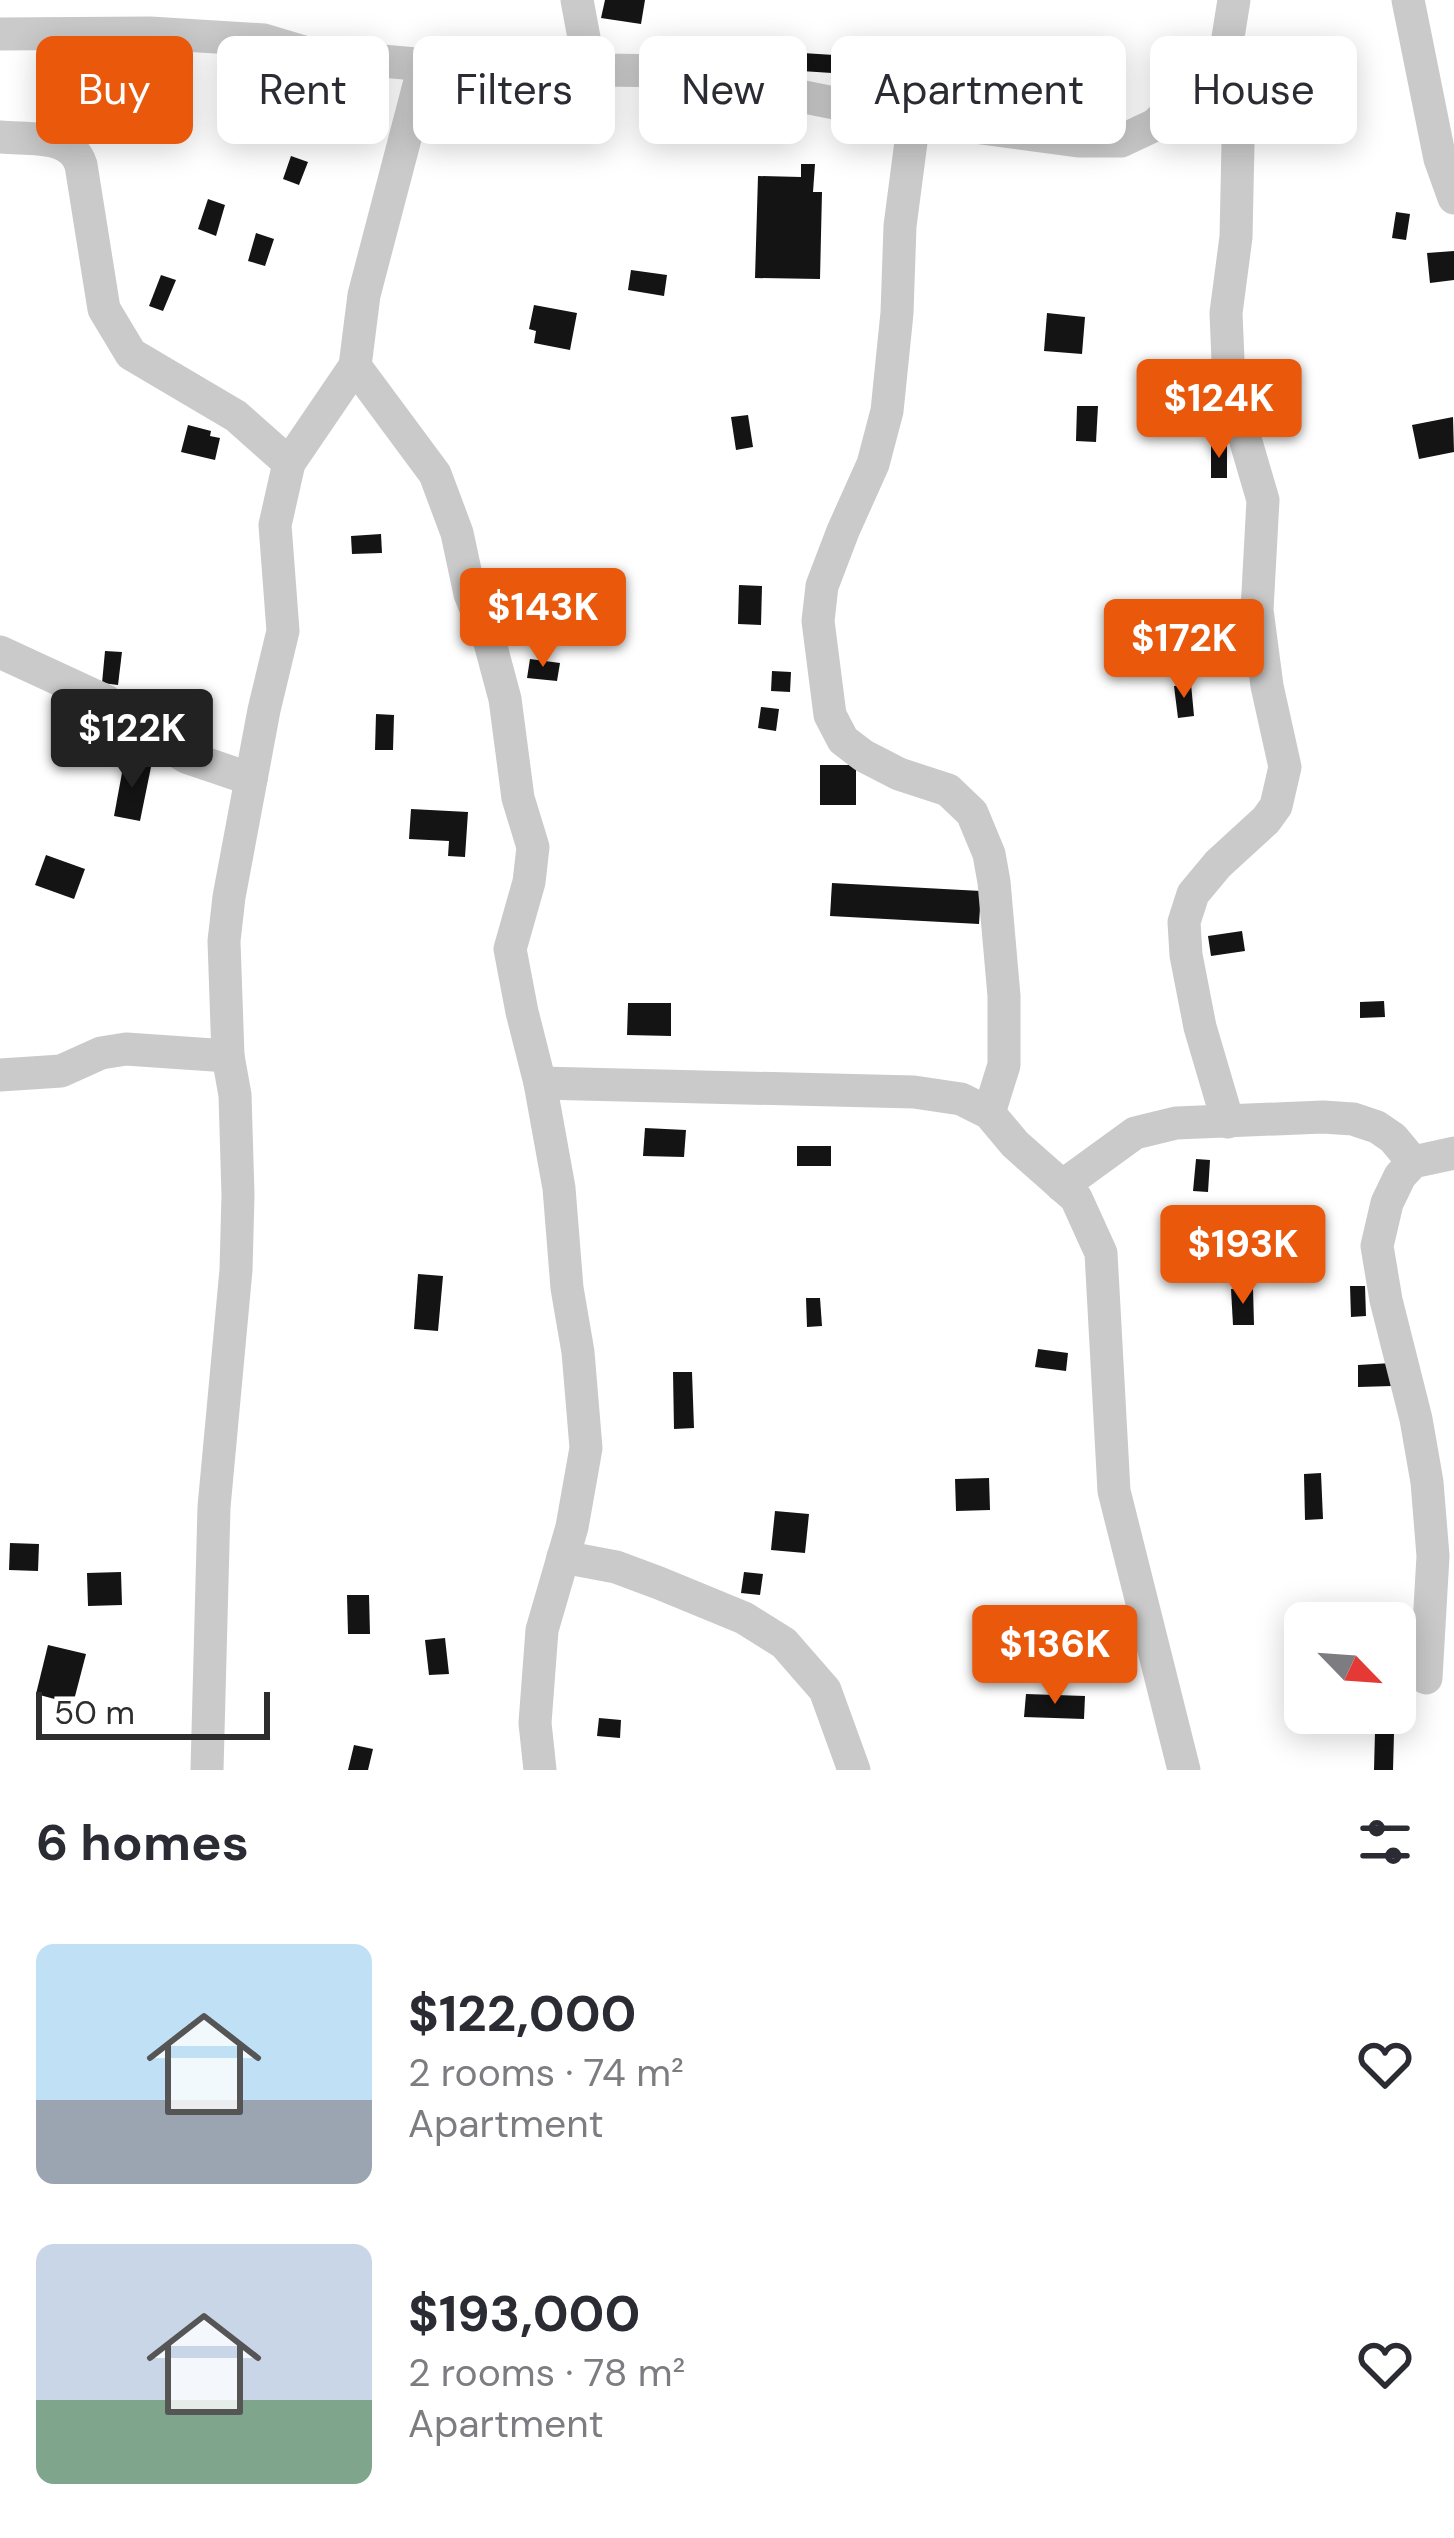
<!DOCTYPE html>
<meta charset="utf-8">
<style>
:root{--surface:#fff;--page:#f2f2f3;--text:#2b2b33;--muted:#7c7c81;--accent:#ea580c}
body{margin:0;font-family:"DM Sans",sans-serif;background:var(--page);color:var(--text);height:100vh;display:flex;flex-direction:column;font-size:45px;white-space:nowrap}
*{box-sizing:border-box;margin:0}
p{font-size:39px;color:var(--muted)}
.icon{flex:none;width:66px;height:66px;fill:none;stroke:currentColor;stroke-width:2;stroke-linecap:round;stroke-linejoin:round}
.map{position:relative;height:1770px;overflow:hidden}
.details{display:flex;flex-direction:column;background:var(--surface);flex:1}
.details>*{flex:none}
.hud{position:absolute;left:36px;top:36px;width:1383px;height:108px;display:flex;gap:24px}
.needle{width:78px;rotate:115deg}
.controls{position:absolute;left:1284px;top:1602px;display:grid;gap:24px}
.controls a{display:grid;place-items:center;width:132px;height:132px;border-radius:18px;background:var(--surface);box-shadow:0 6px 30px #0003;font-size:60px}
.scale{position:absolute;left:36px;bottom:30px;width:234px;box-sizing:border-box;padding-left:12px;border:6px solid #2d2d2d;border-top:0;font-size:33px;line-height:42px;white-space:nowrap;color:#2d2d2d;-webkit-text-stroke:9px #fff;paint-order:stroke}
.price{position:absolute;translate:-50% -102px;padding:0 27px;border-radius:12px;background:var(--accent);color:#fff;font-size:39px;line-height:78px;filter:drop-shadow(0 3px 6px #0008)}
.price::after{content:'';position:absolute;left:50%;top:72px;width:36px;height:27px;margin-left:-18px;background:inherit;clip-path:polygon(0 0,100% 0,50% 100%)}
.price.current{background:#222;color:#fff}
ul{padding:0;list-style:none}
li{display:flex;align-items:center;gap:36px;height:300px;padding:0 36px}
li span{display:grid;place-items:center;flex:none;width:336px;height:240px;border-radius:18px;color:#555}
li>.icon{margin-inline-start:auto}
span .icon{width:144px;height:144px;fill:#fffc;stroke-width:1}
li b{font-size:51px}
h2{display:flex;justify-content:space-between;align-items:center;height:144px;padding:0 36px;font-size:51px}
.tag{padding:0 42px;border-radius:18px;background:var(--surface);box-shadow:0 6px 30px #0003;font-size:42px;line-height:108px}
.tag.current{background:var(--accent);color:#fff}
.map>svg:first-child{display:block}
</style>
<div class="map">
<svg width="1454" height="1770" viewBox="0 0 1454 1770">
<rect width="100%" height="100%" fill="#fff"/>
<!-- building -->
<g fill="#141414">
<path d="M605,0H645L641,24L601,18Z"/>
<path d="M763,49L780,52L777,76L759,73Z"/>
<path d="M787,52L834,55L832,73L786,70Z"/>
<path d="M263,79L279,85L269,111L254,105Z"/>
<path d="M291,156L308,162L299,185L283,179Z"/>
<path d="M801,164H815L813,192H822L820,279L755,278L758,176L801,177Z"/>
<path d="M208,199L225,205L216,236L198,229Z"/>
<path d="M1396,212L1410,214L1406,240L1392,238Z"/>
<path d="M256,233L274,239L265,266L248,261Z"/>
<path d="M1454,251V280L1430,283L1427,253Z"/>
<path d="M631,270L667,275L664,296L628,290Z"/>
<path d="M161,275L176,280L163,311L149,306Z"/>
<path d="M534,305L577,313L570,350L534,343L536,331L529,329Z"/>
<path d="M1047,313L1085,317L1082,354L1044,351Z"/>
<path d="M1077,406H1098L1096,442L1076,441Z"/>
<path d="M748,415L753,447L736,450L731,417Z"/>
<path d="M1453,417L1454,452L1419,459L1412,425Z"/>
<path d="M188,425L211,431L210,436L220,438L215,460L181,452Z"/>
<rect x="1211" y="445" width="16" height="33"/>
<path d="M381,534L382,553L352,554L351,536Z"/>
<path d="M539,580L541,603L504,606L502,583Z"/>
<path d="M739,585L762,586L761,625L738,624Z"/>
<path d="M105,651L122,652L118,685L102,683Z"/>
<path d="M530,659L560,663L557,681L527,678Z"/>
<path d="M772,671L791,672L790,692L771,691Z"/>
<path d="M1191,684L1194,716L1178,718L1174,686Z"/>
<path d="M761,707L779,709L776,731L758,728Z"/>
<path d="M376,714L394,715L393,750H375Z"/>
<path d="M124,762L151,767L140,821L114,816Z"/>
<rect x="820" y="765" width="36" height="40"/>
<path d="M411,809L468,812L465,857L448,856L449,841L409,839Z"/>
<path d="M46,855L85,869L74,899L35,885Z"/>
<path d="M832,883L981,891L979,924L830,916Z"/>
<path d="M1242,931L1245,951L1211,956L1208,936Z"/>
<path d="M1384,1001L1385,1017L1360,1018V1002Z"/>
<path d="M628,1003H671V1036L627,1035Z"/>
<path d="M645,1128L686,1130L684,1157L643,1156Z"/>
<rect x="797" y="1146" width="34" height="20"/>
<path d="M1196,1159L1210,1160L1208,1192L1193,1191Z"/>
<path d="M418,1274L443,1276L438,1331L414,1329Z"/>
<path d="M1350,1286H1365L1366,1316L1351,1317Z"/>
<path d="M1253,1288L1254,1325H1233L1231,1289Z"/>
<path d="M806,1298H820L822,1326L807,1327Z"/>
<path d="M1038,1349L1068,1353L1066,1371L1035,1367Z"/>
<path d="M1392,1363L1393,1386L1358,1387V1365Z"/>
<path d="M673,1372H692L694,1428L674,1429Z"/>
<path d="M1321,1473L1323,1519L1305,1520L1304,1474Z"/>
<path d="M989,1478L990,1510L956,1511L955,1479Z"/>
<path d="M775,1511L809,1514L805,1553L771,1550Z"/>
<path d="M10,1543L39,1544L38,1571L9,1570Z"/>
<path d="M121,1572L122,1605L88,1606L87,1573Z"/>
<path d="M744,1572L763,1574L760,1595L741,1593Z"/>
<path d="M347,1595H369L370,1634H348Z"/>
<path d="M445,1638L449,1674L429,1675L425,1640Z"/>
<path d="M48,1645L86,1654L73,1704L36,1694Z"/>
<path d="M1026,1694L1085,1696L1084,1719L1024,1717Z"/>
<path d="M599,1718L621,1720L620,1738L597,1736Z"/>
<path d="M1375,1732L1394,1733L1393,1770H1374Z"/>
<path d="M354,1745L373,1749L368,1770H348Z"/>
</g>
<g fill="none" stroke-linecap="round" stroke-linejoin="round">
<!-- minor -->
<g stroke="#cacaca" stroke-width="33">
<path d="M577,0L590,70"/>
<path d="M1408,0L1440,159L1454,198"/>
<path d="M0,34L150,33L264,40L314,55L349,62L382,61L461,68L675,71L914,119L1078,141H1121L1155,125L1225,56"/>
<path d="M424,66L364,295L355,366L435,474L457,533L470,594L490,643L505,699L518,798L533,847L529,882L510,949L522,1012L540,1083L559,1188L567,1288L578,1352L586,1448L572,1527L542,1630L535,1723L540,1770"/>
<path d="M914,119L900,226L897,313L887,411L873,464L843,531L822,586L818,621L830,715L843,740L864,756L899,774L948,790L972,813L989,854L994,882L1004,996V1065L989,1113"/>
<path d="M0,137C29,140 71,133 81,165L104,309L131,354L236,416L289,463"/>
<path d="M0,652L106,701L135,726L186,757L251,779"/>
<path d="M0,1075L61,1071L101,1053L126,1049L228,1056"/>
<path d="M540,1083L914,1092L961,1099L989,1113L1015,1144L1076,1198L1101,1253L1114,1491L1184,1770"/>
<path d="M1228,1122L1200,1027L1186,955L1184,922L1193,894L1218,864L1266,820L1276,806L1285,767L1267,686L1257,610L1263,500L1229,384L1226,313L1236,237L1238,144L1225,56L1234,0"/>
<path d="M1062,1186L1135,1133L1176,1123L1323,1117L1353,1119L1377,1127L1393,1138L1413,1162"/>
<path d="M563,1557L616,1567L659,1583L744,1618L784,1643L825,1690L854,1770"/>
<path d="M1426,1678L1433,1556L1427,1482L1416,1419L1386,1300L1377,1246L1387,1203L1400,1176L1413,1162L1454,1153"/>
<path d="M207,1770L214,1507L236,1270L238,1195L235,1095L228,1056L224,941L229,897L264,710L283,631L275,525L289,463L355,366"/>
</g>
</g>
</svg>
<div class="controls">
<a><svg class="needle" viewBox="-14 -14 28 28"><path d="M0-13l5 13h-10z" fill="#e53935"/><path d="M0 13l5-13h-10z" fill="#7c7c81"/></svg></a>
</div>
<div class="scale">50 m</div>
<b class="price" style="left:1219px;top:461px">$124K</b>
<b class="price" style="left:543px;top:670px">$143K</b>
<b class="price" style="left:1184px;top:701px">$172K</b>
<b class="price current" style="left:132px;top:791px">$122K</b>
<b class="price" style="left:1243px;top:1307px">$193K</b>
<b class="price" style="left:1055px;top:1707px">$136K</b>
<div class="hud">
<a class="tag current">Buy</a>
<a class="tag">Rent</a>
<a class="tag">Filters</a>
<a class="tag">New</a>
<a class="tag">Apartment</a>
<a class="tag">House</a>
</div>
</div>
<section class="details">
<h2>6 homes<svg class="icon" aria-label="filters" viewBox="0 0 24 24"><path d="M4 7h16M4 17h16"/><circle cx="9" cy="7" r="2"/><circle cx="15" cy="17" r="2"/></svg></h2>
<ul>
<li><span style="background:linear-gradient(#bfe0f5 65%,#9aa5b1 0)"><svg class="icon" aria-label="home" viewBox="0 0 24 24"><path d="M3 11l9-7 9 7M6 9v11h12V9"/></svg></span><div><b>$122,000</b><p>2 rooms · 74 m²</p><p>Apartment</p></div><svg class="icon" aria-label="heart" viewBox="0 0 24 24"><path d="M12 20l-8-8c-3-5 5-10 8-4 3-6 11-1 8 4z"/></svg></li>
<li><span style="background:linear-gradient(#c9d6e8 65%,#7fa58c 0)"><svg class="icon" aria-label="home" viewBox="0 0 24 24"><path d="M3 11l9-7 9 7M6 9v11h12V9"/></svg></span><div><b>$193,000</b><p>2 rooms · 78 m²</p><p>Apartment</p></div><svg class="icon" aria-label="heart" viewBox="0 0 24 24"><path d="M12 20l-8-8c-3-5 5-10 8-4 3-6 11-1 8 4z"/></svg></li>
</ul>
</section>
